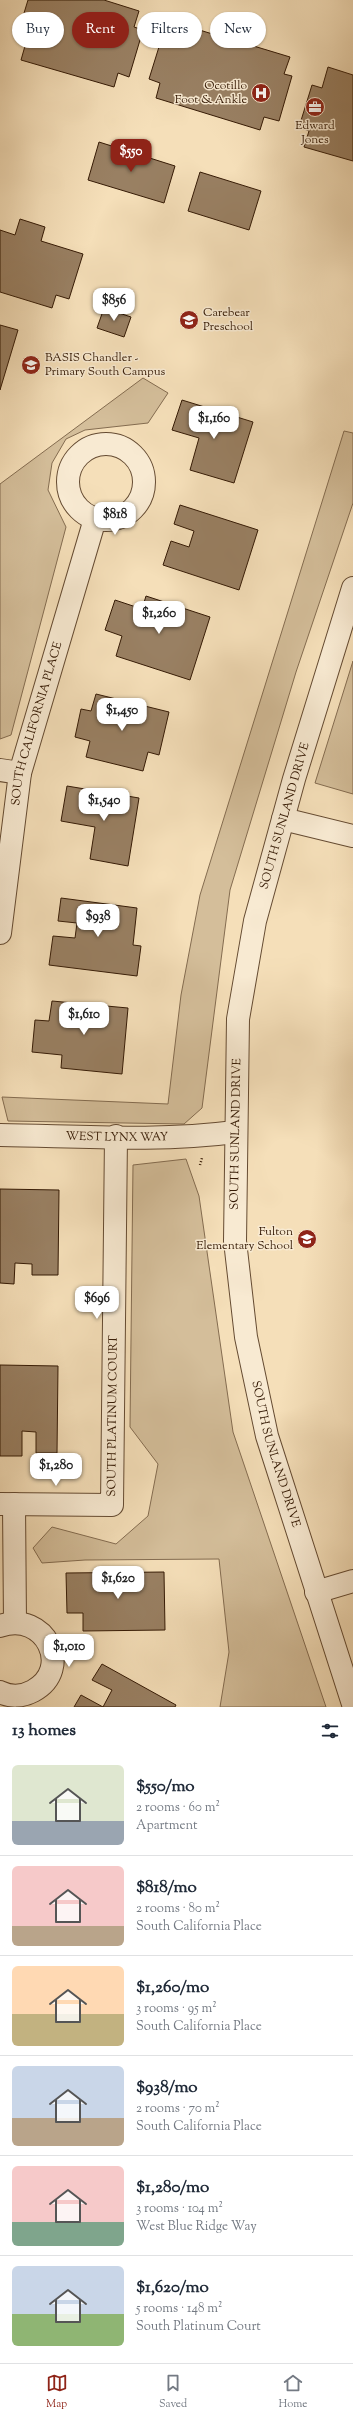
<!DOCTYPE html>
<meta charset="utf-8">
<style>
:root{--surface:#fff;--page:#f2f2f3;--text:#1f2937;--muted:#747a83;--line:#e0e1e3;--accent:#8f2418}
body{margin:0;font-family:"Sorts Mill Goudy",serif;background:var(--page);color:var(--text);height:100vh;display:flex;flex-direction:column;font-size:15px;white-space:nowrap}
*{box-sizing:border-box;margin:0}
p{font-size:13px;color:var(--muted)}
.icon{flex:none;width:22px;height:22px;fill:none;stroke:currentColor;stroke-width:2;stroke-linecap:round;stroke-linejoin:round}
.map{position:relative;height:1707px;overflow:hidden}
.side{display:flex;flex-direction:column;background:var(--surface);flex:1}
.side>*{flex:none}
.banner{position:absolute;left:12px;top:12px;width:329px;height:36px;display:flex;gap:8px}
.price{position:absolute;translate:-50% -34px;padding:0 9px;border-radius:8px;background:#fff;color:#222;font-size:13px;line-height:26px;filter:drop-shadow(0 1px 2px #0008)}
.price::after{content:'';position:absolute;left:50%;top:24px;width:12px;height:9px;margin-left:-6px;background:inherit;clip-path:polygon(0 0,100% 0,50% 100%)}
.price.on{background:var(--accent);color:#fff}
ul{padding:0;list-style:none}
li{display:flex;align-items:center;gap:12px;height:100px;padding:0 12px}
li+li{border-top:1px solid var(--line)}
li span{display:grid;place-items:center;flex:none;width:112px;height:80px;border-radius:6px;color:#555}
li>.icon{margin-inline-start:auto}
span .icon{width:48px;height:48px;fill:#fffc;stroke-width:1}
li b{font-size:17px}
h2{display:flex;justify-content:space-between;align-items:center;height:48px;padding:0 12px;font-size:17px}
.pill{padding:0 14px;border-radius:18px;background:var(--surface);box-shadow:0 1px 3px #0004;font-size:14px;line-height:36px}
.pill.on{background:var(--accent);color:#fff}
.dock{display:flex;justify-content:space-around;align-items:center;height:56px;border-top:1px solid var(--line);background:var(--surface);font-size:11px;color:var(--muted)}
.dock a{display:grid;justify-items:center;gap:2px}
.dock .on{color:var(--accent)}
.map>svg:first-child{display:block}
</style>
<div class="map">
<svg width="353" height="1707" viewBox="0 0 353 1707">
<rect width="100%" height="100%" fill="#f5dfb9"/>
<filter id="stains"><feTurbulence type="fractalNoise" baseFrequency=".005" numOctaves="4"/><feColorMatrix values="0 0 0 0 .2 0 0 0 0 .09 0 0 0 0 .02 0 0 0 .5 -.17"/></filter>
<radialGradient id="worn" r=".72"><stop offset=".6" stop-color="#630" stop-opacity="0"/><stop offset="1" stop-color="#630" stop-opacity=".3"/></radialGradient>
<!-- green -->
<g fill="#d4be9a" stroke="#846c50">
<path d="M143,378L168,393L148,423L85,430L66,439L52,463L48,490L66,527L11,735L0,739V484Z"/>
<path d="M344,431L353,433V503L296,672L230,890L202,1108L184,1124L8,1121L2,1097L168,1104L181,995L200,895Z"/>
<path d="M353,661V794L315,783Z"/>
<path d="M186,1159L199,1196L233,1432L326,1707H220L229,1652L219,1559L85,1560L42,1563L33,1548L52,1527L116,1544L148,1516L158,1464L130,1427L133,1165Z"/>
</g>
<!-- building -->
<g fill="#998063" stroke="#351a05">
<path d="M28,0H104L139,11L134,27L143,30L129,77L118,73L114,87L21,60L27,39L17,36Z"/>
<path d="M180,24L219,36L220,30L249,39L247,44L290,57L284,74L292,76L279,121L264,117L260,130L156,98L160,83L149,79L163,34L176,38Z"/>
<path d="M328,67L353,75V161L304,147L309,131L299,127L312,85L322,88Z"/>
<path d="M99,142L175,166L164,203L88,180Z"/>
<path d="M200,172L261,191L249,230L188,211Z"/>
<path d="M20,219L45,227L41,241L83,254L69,299L56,295L52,308L0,292V230L15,235Z"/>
<path d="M104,308L131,317L124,337L97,328Z"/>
<path d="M0,325L18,330L0,390Z"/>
<path d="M182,400L253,422L234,483L190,470L199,438L172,430Z"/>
<path d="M180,505L258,530L239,590L163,565L171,541L189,547L194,531L174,524Z"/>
<path d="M146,596L210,617L190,680L116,656L122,636L105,630L115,600L142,609Z"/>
<path d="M96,694L169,712L159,755L148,752L143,771L86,757L90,741L75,737L81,709L91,711Z"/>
<path d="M67,786L139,798L128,866L90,859L95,827L61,821Z"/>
<path d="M61,898L137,908L133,945L141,946L137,976L49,965L53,936L75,938L77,923L58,921Z"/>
<path d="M52,1001L128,1008L122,1074L61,1068L62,1055L32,1052L35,1020L49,1021Z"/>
<path d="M0,1189L59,1190L58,1275H32V1264L15,1263L14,1284L0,1283Z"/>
<path d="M0,1365L58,1366L57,1453H36V1432L22,1431V1456H0Z"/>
<path d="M164,1572L165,1630L83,1631V1613H67L66,1573Z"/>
<path d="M102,1664L176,1705L175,1707H74L81,1695L103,1707L112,1690L92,1680Z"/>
</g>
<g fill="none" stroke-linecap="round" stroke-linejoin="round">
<!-- minor casing -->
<g stroke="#654b32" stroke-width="24">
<g id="minor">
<circle cx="106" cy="482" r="38"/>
<path id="s1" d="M353,588L294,779L255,921L238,1019L235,1241L246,1337L267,1436L353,1704"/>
<path d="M0,770L20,773"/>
<path d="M283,819L353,836"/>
<path id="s2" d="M0,933L20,773L95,519"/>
<path id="s3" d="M0,1135C77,1136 158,1142 235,1132"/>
<path id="s4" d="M0,1504L112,1505L116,1136"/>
<path d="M14,1504L15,1623"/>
<path d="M316,1592L353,1581"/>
<path d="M0,1626C45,1610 74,1669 33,1691C22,1697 10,1697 0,1692"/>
</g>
</g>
<!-- path -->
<path stroke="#351a05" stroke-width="2.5" stroke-dasharray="1 2" stroke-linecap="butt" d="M200,1165L202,1158"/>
<!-- minor -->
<use href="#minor" stroke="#f8ead2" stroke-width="22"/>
</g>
<!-- icons -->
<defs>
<g id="hospital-disc" transform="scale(1)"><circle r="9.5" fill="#8f2418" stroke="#f8ead2"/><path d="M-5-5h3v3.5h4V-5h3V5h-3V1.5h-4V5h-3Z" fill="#fff"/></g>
<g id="office-disc" transform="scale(1)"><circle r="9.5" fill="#8f2418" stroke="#f8ead2"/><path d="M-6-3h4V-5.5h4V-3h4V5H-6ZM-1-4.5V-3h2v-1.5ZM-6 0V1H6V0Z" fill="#fff"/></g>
<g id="school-disc" transform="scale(1)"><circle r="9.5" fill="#8f2418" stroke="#f8ead2"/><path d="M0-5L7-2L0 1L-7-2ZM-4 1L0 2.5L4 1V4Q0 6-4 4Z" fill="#fff"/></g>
</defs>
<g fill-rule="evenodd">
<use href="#hospital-disc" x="261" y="93"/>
<use href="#office-disc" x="315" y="107"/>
<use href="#school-disc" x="189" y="320"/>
<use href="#school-disc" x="31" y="365"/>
<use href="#school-disc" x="307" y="1239"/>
</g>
<g text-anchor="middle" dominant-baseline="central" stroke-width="3" stroke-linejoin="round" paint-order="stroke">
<!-- poi labels -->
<g font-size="12" fill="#351a05" stroke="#f8ead2" text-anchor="end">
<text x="247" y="86">Ocotillo<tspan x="247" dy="14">Foot &amp; Ankle</tspan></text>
<text x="315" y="126" text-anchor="middle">Edward<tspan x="315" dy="14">Jones</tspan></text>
<text x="203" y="313" text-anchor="start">Carebear<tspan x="203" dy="14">Preschool</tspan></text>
<text x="45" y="358" text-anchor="start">BASIS Chandler -<tspan x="45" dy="14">Primary South Campus</tspan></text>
<text x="293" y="1232">Fulton<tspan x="293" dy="14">Elementary School</tspan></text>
</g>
<!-- street labels -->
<g font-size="12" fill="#351a05" stroke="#f8ead2">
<text stroke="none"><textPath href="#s2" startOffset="213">SOUTH CALIFORNIA PLACE</textPath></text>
<text transform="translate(285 816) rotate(-74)">SOUTH SUNLAND DRIVE</text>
<text transform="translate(236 1134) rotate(-89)">SOUTH SUNLAND DRIVE</text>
<text stroke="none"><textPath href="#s3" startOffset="117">WEST LYNX WAY</textPath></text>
<text stroke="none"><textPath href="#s4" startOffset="201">SOUTH PLATINUM COURT</textPath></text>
<text stroke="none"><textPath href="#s1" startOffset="886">SOUTH SUNLAND DRIVE</textPath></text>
</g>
</g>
<rect width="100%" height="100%" filter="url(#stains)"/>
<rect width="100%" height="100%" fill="url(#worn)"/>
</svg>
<b class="price on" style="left:131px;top:173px">$550</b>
<b class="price" style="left:114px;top:322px">$856</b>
<b class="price" style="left:214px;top:440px">$1,160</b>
<b class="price" style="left:115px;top:536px">$818</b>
<b class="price" style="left:159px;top:635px">$1,260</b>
<b class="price" style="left:122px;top:732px">$1,450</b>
<b class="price" style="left:104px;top:822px">$1,540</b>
<b class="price" style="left:98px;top:938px">$938</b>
<b class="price" style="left:84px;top:1036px">$1,610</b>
<b class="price" style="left:97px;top:1320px">$696</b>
<b class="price" style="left:56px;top:1487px">$1,280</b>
<b class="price" style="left:118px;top:1600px">$1,620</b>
<b class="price" style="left:69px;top:1668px">$1,010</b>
<div class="banner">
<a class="pill">Buy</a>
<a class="pill on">Rent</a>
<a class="pill">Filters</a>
<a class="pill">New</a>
</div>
</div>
<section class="side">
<h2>13 homes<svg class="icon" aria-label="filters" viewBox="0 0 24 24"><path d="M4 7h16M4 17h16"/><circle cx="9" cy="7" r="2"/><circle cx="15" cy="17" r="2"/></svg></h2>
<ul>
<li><span style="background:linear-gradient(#dfe7d0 70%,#9aa5b1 0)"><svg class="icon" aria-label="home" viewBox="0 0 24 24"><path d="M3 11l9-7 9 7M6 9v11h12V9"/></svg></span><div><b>$550/mo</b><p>2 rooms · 60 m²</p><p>Apartment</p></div></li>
<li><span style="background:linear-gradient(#f6c9c9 75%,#b9a48a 0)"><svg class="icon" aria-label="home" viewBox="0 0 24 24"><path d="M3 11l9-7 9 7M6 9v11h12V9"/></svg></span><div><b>$818/mo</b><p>2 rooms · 80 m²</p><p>South California Place</p></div></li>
<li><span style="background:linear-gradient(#ffd9b3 60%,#c2b280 0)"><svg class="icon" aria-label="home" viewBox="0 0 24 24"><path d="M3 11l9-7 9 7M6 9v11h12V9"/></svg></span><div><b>$1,260/mo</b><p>3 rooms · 95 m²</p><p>South California Place</p></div></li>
<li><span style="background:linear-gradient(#c9d6e8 65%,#b9a48a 0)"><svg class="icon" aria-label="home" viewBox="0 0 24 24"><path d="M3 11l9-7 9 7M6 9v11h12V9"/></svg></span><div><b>$938/mo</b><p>2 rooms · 70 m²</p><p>South California Place</p></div></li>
<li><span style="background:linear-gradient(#f6c9c9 70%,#7fa58c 0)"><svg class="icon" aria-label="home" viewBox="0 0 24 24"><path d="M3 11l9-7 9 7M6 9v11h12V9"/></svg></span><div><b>$1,280/mo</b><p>3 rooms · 104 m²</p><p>West Blue Ridge Way</p></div></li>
<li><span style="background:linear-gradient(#c9d6e8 60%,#8fb573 0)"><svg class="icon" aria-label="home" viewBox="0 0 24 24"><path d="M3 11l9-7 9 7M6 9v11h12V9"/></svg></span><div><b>$1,620/mo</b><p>5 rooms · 148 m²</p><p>South Platinum Court</p></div></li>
</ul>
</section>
<nav class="dock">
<a class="on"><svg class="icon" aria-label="map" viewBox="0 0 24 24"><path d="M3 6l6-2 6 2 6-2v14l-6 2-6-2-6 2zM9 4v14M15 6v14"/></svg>Map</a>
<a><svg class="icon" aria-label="saved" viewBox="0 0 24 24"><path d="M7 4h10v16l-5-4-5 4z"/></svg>Saved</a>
<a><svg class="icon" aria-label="home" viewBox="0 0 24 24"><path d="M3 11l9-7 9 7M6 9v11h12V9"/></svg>Home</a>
</nav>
